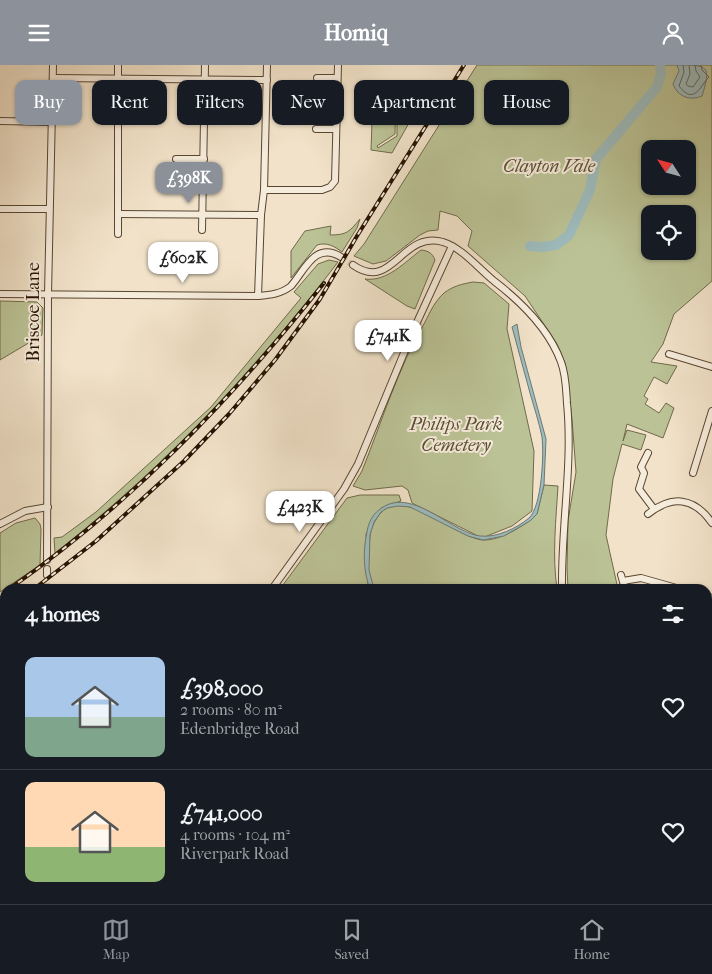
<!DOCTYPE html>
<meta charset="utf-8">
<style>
:root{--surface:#171b24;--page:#20242c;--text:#f1f3f6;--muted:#9ea1a6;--line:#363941;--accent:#8c9099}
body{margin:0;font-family:"IM FELL French Canon",serif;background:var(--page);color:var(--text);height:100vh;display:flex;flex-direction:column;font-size:19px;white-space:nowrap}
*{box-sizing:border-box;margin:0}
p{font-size:16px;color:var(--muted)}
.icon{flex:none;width:28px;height:28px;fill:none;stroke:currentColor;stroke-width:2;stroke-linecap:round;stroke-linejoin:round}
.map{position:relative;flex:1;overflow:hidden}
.side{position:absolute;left:0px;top:519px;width:712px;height:321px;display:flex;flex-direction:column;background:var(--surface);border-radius:15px 15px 0 0;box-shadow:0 1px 4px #0004}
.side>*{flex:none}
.top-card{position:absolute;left:15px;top:15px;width:682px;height:45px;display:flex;gap:10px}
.needle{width:32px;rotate:306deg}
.tools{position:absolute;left:641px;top:75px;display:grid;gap:10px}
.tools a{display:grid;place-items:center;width:55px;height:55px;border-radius:10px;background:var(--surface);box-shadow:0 1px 4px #0004;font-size:25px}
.price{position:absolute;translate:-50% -42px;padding:0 11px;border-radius:10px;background:#fff;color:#222;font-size:16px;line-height:32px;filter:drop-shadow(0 1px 2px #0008)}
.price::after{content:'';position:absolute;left:50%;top:30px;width:15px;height:11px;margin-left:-8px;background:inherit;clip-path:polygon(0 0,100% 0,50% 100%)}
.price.current{background:var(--accent);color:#fff}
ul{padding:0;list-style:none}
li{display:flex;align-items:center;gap:15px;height:125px;padding:0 25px}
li+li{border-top:1px solid var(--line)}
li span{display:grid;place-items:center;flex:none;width:140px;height:100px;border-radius:10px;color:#555}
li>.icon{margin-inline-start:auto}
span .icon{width:60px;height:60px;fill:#fffc;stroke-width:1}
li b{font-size:21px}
h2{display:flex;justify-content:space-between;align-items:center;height:60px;padding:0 25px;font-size:21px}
.tag{padding:0 18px;border-radius:10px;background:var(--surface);box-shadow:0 1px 4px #0004;font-size:18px;line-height:45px}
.tag.current{background:var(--accent);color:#fff}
header{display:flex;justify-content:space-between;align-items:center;height:65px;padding:0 25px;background:var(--accent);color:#fff;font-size:22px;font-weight:700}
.menu{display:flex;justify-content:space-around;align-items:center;height:70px;border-top:1px solid var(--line);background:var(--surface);font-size:14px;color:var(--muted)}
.menu a{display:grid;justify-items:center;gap:2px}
.menu .current{color:var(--accent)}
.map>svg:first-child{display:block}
</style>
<header><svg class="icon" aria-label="menu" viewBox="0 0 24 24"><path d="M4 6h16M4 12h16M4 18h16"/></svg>Homiq<svg class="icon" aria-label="person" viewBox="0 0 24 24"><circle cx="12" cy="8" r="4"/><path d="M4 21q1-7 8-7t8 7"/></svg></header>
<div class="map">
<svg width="712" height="839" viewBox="0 0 712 839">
<rect width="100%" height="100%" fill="#f1e2c9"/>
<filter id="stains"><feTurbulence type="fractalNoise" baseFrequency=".004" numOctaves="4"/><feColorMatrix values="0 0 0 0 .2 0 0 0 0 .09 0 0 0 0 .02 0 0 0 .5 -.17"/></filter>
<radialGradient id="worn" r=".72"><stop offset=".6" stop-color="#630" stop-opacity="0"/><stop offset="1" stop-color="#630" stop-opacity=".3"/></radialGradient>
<!-- green -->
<g fill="#bbc396" stroke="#706a4b" fill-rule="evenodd">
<path d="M477,0H712V216L674,249L663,279L651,297L677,301L667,319L654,312L644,331L648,334L645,339L659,348L666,338L674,343L663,373L627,359L623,376L627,365L646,370L641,385L622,379L613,414L606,470L618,524H568L567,503L568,456L576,407L572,354L565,298L557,279L525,231L468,181L472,166L457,151L440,146L438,165L428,166L420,170L386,196L373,199L354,191L364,179ZM650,84H688V121H650ZM650,149H688V186H650Z"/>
<path d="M373,29H396L395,69L377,81L378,83L397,71V54L409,58L392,88L371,85Z"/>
<path d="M360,154L357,163L342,187C334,181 327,177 317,180L291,213V186L305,166L331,161L330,170C347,170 349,167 360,154Z"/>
<path d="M421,185C429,186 432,188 435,195L415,244L407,241L365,214C387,217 405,197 421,185Z"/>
<path d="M329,195L338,197C256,306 162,404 55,488L54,473L62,472L96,447L211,342L301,233L294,227L318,199Z"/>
<path d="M473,217L484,218L509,239L507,264L534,386L532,446L512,461L482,473L412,438L408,425L402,421L365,425L353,421L362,406C382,356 398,303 425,257C430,247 435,236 444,228C453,221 462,219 473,217Z"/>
<path d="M0,236L37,237L43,243L42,270L0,295Z"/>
<path d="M544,420L558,421C556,455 552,490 557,524H374C365,509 368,487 370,471C371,463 374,457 379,450C403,419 455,473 483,475C500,476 526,460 537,449Z"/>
<path d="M360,430H399L401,436L381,443L366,469L368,520L370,524H280L347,433Z"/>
<path d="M35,453L40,459L41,464L40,500L0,527V468L16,458Z"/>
<path d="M708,707L712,710V839H663L658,835H708Z"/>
<path d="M39,835H299L293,839H38Z"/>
<path d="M319,835H528L526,839H314Z"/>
</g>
<!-- water -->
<g fill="#9dbcbe" stroke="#6d7872">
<path d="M677,0C707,0 712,0 702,31C690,36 678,32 673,19L679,6Z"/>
<path d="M517,259L521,282L546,374L544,420L537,449L530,456L504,471L483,475L468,471L410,442L398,441L387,443L381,447L374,457L370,470L369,505L374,524H370C363,506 363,485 367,467C368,459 372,450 379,445C410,419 450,467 480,471C497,473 517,463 529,453C542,441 544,389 542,372C539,357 534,342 530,328C524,306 518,284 512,262Z"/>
</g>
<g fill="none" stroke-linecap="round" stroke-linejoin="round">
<!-- shore -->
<g stroke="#62675f" stroke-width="1">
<path d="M683,0L684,7L679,21C694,41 700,21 709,12L702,5L701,0"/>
<path d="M689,0L690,9L686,19L688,21L693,22L700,12L696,6L695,0"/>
</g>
<!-- river -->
<g stroke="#9dbcbe" stroke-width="10">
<path d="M530,181L542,182L556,180L569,170L590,125L596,94L657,22L661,9L660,0"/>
<path d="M313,839L318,835"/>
</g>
<!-- minor-tunnel -->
<g stroke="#d3c3ab" stroke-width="6" stroke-dasharray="6 3" stroke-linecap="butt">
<path d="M341,192L353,200"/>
<path d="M47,524V510"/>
</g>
<!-- minor casing -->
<g stroke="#594632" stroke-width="8">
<g id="minor">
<path d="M118,0V169"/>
<path d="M53,13L267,15"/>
<path d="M317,13H337"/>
<path d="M0,56L52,57"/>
<path d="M316,64H336"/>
<path d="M176,94H204"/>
<path d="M264,125H322L330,122L335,116L338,0"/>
<path d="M0,144H49"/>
<path d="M118,149L261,150"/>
<path d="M202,165L205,0"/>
<path d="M353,200C393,228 401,165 443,177C462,183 478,203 494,216C520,236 549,264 561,297C566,310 566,324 567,338C573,400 561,461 562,524"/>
<path d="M0,229L258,231C270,230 281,229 291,221C305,205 315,176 341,192"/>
<path d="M258,231L261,150L264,125L267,0"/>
<path d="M669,289L712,302"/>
<path d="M648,388L641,402L644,408L639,424L654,444"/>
<path d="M693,408L712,346"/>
<path d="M648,449C672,430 694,432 712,458"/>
<path d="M0,459L25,446L48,442"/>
<path d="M47,495L48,229L53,0"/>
<path d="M47,504V510"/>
<path d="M621,510L625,524"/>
<path d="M623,516L641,513L680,524"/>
<path d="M272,524L344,424L358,399L413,266L452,181"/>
<path d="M708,532L712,533"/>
<path d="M708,618L712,620"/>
<path d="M708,700L712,694"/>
<path d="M560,835L566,839"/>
<path d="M650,835L654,839"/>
<path d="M32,839L33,835"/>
<path d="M616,839L624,835"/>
</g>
</g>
<!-- minor -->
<use href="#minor" stroke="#f6ecdc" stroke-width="6"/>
<!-- rail casing -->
<g stroke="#261200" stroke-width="4">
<g id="rail">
<path d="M9,524C131,439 232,334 324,218"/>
<path d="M34,524L96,476L184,396L229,349L275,295L320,234L357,171L464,0"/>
<path d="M0,534L5,530"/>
<path d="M0,565L5,559"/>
</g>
</g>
<!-- rail -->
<use href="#rail" stroke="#f6ecdc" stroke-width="2" stroke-dasharray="5.5" stroke-linecap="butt"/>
</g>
<g text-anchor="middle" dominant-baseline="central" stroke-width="4" stroke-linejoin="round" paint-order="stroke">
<!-- park labels -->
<g font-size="18" font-style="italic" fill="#5a5034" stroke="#f6ecdc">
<text x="549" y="101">Clayton Vale</text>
<text x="456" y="359">Philips Park<tspan x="456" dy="21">Cemetery</tspan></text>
</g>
<!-- street labels -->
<g font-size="18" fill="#261200" stroke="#f6ecdc">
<text transform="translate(33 247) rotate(-90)">Briscoe Lane</text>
</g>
</g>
<rect width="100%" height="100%" filter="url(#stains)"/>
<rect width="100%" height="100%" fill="url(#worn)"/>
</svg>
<div class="tools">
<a><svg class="needle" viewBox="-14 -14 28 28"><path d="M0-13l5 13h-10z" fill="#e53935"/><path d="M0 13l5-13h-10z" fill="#9ea1a6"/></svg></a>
<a><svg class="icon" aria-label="locate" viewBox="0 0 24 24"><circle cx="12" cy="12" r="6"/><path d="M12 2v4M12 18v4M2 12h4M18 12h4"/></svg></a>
</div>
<b class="price current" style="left:189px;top:139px">£398K</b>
<b class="price" style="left:183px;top:219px">£602K</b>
<b class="price" style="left:388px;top:297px">£741K</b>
<b class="price" style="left:300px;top:468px">£423K</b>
<div class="top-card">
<a class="tag current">Buy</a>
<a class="tag">Rent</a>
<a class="tag">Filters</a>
<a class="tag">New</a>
<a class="tag">Apartment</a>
<a class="tag">House</a>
</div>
<section class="side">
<h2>4 homes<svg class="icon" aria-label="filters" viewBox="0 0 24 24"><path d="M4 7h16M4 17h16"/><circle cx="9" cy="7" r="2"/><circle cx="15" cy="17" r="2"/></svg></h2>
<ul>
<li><span style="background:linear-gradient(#a9c7e8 60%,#7fa58c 0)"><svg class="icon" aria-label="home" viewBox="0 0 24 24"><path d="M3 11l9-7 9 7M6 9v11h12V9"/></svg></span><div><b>£398,000</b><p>2 rooms · 80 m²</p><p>Edenbridge Road</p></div><svg class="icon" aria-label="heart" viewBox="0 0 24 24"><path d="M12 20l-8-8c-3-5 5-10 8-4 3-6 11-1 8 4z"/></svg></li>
<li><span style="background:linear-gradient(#ffd9b3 65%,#8fb573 0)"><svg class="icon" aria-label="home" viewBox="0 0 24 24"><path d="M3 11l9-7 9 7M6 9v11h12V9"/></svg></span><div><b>£741,000</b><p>4 rooms · 104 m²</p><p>Riverpark Road</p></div><svg class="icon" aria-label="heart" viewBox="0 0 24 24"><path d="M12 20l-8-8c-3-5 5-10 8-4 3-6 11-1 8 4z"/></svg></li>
</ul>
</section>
</div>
<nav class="menu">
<a class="current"><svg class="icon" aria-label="map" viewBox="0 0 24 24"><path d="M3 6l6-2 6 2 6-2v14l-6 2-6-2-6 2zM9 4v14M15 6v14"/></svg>Map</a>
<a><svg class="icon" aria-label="saved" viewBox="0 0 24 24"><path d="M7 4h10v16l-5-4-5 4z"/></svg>Saved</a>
<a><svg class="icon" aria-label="home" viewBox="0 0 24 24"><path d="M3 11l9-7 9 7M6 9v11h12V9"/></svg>Home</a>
</nav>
